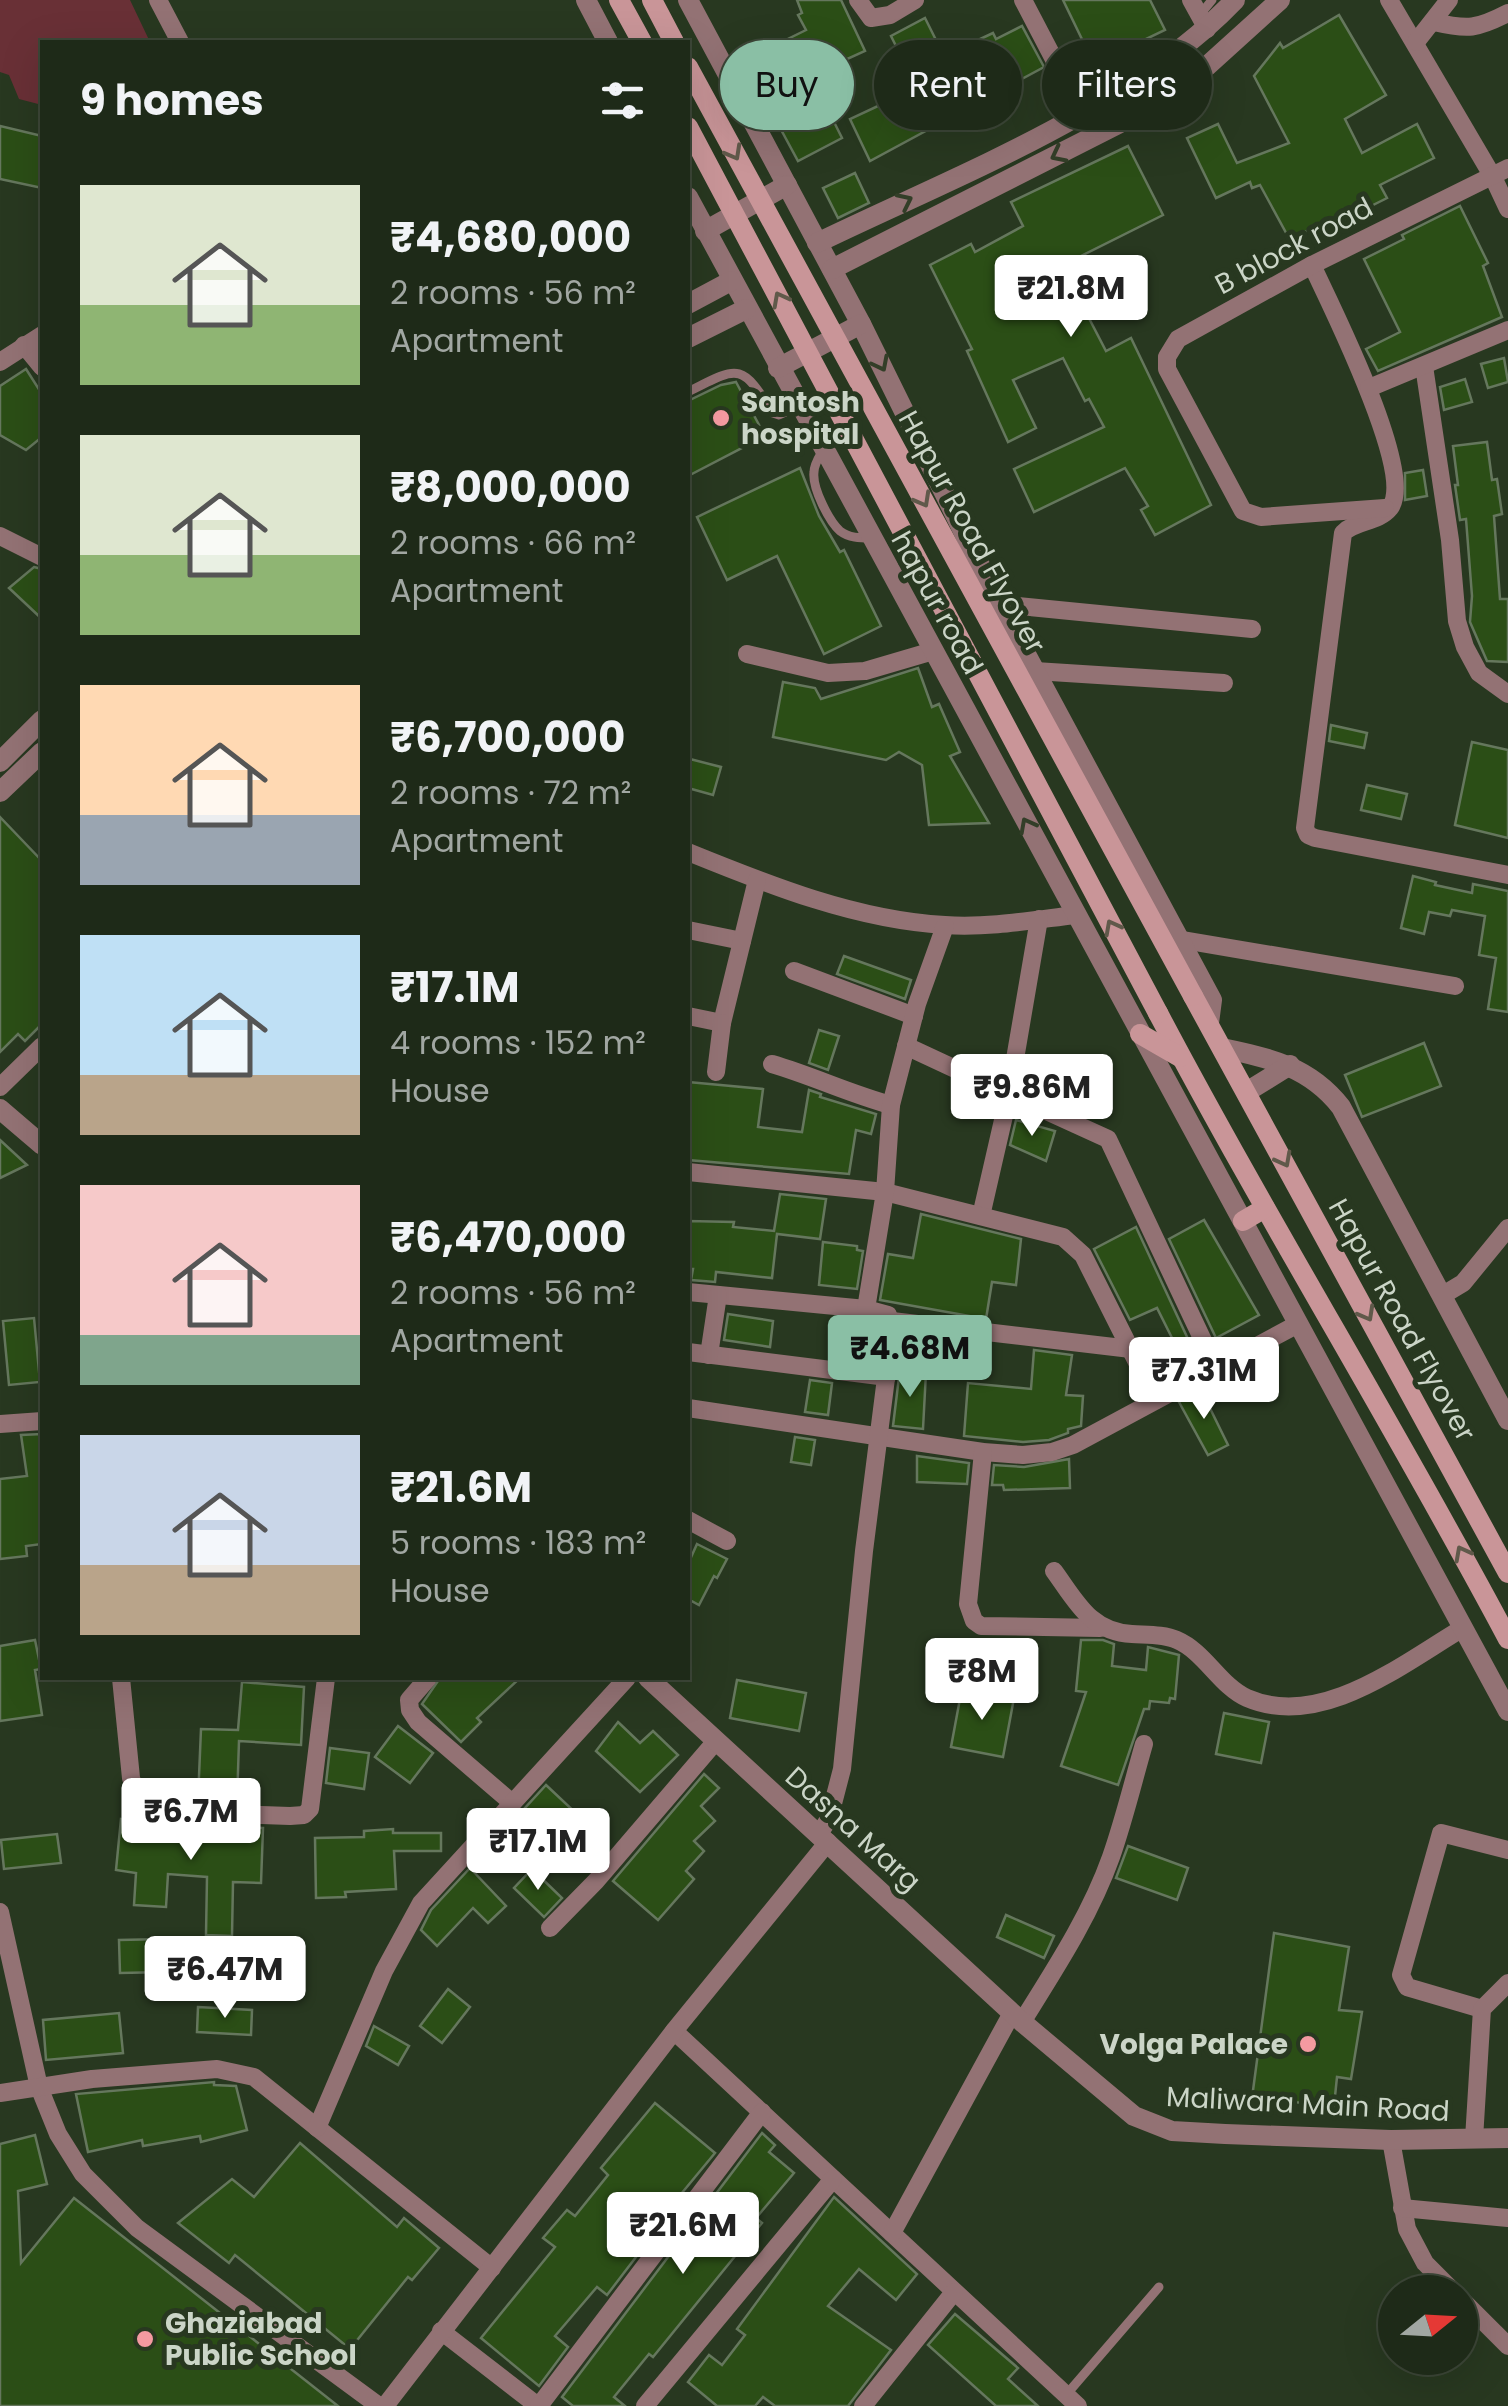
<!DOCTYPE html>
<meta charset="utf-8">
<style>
:root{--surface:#1e2a18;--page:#263221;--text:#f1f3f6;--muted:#a1a7a2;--line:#3c4637;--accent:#8abfa5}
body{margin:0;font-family:Poppins,sans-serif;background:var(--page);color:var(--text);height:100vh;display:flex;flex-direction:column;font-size:38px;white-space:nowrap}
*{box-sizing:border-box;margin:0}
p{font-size:32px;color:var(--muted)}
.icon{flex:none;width:55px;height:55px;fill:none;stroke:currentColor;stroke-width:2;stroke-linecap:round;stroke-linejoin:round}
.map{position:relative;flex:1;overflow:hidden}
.drawer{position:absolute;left:40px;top:40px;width:650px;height:1640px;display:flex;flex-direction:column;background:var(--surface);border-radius:0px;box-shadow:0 10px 40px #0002,0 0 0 2px var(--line)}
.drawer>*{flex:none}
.top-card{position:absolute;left:720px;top:40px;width:638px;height:90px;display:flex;gap:20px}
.needle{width:65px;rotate:72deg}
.controls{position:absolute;left:1378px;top:2275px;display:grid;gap:20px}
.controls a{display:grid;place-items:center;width:100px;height:100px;border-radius:50%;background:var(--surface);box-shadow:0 10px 40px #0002,0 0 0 2px var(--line);font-size:50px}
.price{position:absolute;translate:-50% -85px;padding:0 22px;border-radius:10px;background:#fff;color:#222;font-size:32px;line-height:65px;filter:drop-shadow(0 2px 5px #0008)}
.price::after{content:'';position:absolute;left:50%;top:60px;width:30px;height:22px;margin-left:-15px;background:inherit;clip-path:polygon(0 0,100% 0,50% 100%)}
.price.selected{background:var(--accent);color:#111}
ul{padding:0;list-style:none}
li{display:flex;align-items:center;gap:30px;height:250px;padding:0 40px}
li span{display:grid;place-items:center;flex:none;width:280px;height:200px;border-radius:0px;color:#555}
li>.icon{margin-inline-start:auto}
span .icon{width:120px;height:120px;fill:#fffc;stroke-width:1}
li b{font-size:42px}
h2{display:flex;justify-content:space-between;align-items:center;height:120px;padding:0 40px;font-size:42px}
.pill{padding:0 35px;border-radius:45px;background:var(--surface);box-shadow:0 10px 40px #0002,0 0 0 2px var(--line);font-size:35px;line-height:90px}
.pill.selected{background:var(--accent);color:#111}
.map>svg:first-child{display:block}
</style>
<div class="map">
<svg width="1508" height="2406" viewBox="0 0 1508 2406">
<rect width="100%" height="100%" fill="#283820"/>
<!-- green -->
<path fill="#693036" d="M0,0H130L150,42H42V105L19,99L9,75L0,72Z"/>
<!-- building -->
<g fill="#2b4e16" stroke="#65775d" stroke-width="2.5">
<path d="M797,0H841L865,51L823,70L814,52L769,74L759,53L806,30L798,15L802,13Z"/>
<path d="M1063,0H1150L1165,30L1094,64Z"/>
<path d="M1339,15L1386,95L1345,119L1362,153L1417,124L1434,158L1380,185L1387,198L1323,230L1320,224L1290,240L1260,185L1252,188L1250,182L1216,198L1187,138L1218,124L1237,163L1289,143L1254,76L1280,43L1283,48Z"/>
<path d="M925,18L944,56L993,33L996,39L1022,26L1044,67L870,161L850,119L893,99L891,94L914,82L891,36Z"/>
<path d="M823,100L842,138L798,161L778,124Z"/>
<path d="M0,126L42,136V188L0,179Z"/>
<path d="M1128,146L1163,215L1077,258L1080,264L1065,272L1106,351L1131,338L1211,505L1155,535L1141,510L1148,506L1125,468L1034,512L1014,469L1104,427L1089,399L1085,401L1063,358L1013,380L1036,428L1008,442L967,351L972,349L930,265L971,244L975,252L1023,226L1011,202Z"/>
<path d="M855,173L869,203L838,218L823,188Z"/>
<path d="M1460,206L1488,263L1483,266L1502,317L1378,371L1366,349L1400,332L1364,259L1404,239L1402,235Z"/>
<path d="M1504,358L1508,382L1488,388L1481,364Z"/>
<path d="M26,369L42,394V437L26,450L0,435V386Z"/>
<path d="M1465,379L1472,402L1444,410L1440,387Z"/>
<path d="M736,382L765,436L688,476V401L721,385Z"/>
<path d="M1487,442L1492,480L1497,479L1502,514L1494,516L1500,599H1508V662L1487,661L1470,622L1472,596L1466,519L1460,520L1455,485H1458L1453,446Z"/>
<path d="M800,468L819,516L840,552L844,550L881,626L824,654L777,556L727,580L697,517Z"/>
<path d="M1423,470L1427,496L1405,500V473Z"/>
<path d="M34,567L42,569V619L9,588Z"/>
<path d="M918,668L932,707L939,704L960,752L950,756L989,823L929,825L922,765L899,752L886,760L773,737L783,682L815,688L821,699Z"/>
<path d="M1331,725L1367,733L1364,748L1329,741Z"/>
<path d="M1472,742L1508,750V838L1455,825Z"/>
<path d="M690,759L721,767L713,795L688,788Z"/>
<path d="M1367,785L1407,794L1401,819L1361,810Z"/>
<path d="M0,817L42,861V1024L25,1041L18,1034L0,1052Z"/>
<path d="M1413,876L1436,882L1435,885L1472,893L1473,884L1508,891V1012L1488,1009L1496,958L1479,955L1485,916L1452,910L1450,916L1429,912L1424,934L1401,928Z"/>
<path d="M844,956L911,980L905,999L837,974Z"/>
<path d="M819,1030L839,1036L828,1070L809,1063Z"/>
<path d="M1424,1043L1441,1086L1362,1117L1345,1075Z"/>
<path d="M688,1082L763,1089L758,1127L802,1132L809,1090L821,1094L820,1097L876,1114L871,1134L856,1130L849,1174L688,1160Z"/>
<path d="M1016,1120L1055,1131L1046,1161L1010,1145Z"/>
<path d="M0,1140L27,1165L0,1178Z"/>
<path d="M780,1194L826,1199L820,1239L777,1234L772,1278L716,1272L715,1282L691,1280L693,1269H688V1221L734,1222L733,1227L774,1231Z"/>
<path d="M921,1214L1021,1239L1016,1285L992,1282L986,1319L880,1300L888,1254L913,1258Z"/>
<path d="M1204,1220L1259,1315L1216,1338L1169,1239Z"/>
<path d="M1136,1227L1194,1352L1156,1372L1146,1351L1172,1338L1157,1308L1130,1320L1094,1249Z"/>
<path d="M823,1242L857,1246V1250L863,1251L857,1289L819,1285Z"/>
<path d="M728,1314L773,1321L770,1347L724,1340Z"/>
<path d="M34,1318L40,1382L9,1385L3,1321Z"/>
<path d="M1034,1350L1072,1355L1066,1395L1083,1396L1081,1426L1068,1429V1433L1049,1440L1023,1442L964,1436L968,1383L1031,1389Z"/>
<path d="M900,1369L926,1372L923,1429L893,1426Z"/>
<path d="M810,1380L832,1383L828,1415L805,1412Z"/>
<path d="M1201,1390L1228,1445L1208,1455L1179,1402Z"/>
<path d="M42,1434V1544L26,1546L27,1556L0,1559V1479L27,1476L21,1435Z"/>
<path d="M795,1437L815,1440L811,1465L791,1462Z"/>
<path d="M917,1456L969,1463L967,1484L917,1482Z"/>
<path d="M1069,1459L1070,1488L1004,1490L1003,1485H992L994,1465L1024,1467Z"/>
<path d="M697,1544L727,1559L717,1578L714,1576L699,1605L688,1599V1564Z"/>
<path d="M35,1640L41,1669L35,1670L42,1715L0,1721V1646Z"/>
<path d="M1081,1640H1103L1114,1644L1112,1666L1146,1670L1148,1647L1179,1655L1175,1699L1170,1698L1169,1703L1150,1701L1149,1709H1144L1118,1785L1061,1766L1086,1692L1076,1691Z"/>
<path d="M440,1678H520L477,1718L481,1722L461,1742L422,1704Z"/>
<path d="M737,1680L806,1693L799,1731L730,1718Z"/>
<path d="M242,1682L304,1687L301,1745L239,1741L237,1802L198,1800L201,1729L238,1730Z"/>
<path d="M962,1688L1014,1698L1003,1757L951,1747Z"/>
<path d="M1224,1713L1269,1722L1261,1763L1216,1754Z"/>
<path d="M618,1722L640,1743L653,1731L678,1755L640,1792L596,1751Z"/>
<path d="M398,1726L433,1753L410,1783L375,1757Z"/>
<path d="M330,1748L369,1753L364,1789L326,1783Z"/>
<path d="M704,1774L719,1788L701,1806L715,1821L694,1841L704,1851L686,1871L694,1879L658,1920L613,1881Z"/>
<path d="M546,1785L579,1816L558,1839L525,1808Z"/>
<path d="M121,1819L153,1824L263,1828L261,1883L233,1882L232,1936L206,1935L207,1877L168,1874L166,1907L134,1905L136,1873L116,1870Z"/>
<path d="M393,1829V1833H441V1851H394L396,1889L345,1892L346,1897L316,1898L315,1838L364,1837V1831Z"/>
<path d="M57,1834L61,1863L4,1869L1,1840Z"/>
<path d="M1128,1846L1188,1868L1177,1900L1116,1878Z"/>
<path d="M470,1868L506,1906L488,1923L473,1908L437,1946L421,1930L431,1910Z"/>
<path d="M532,1869L562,1898L544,1917L514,1888Z"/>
<path d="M1006,1915L1054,1936L1044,1958L997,1937Z"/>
<path d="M1274,1933L1349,1947L1339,2010L1362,2012L1351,2079L1337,2077L1334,2106L1252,2098Z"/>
<path d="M165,1939L166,1972L120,1973L119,1940Z"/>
<path d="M448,1989L470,2007L442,2043L420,2026Z"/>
<path d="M198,2007L252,2010L251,2035L197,2032Z"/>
<path d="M119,2013L123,2053L46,2060L43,2020Z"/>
<path d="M374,2026L409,2046L398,2065L366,2046Z"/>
<path d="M214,2082V2085L236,2086L247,2130L201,2142L200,2136L143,2146L142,2140L88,2152L76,2094Z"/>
<path d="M655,2103L715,2153L662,2217L665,2219L607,2295L597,2287L555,2336L568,2347L539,2386L481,2338L555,2247L543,2238L567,2210L575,2216L608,2175L601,2168Z"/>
<path d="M762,2133L775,2145L769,2152L794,2173L756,2218L762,2223L653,2357L649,2354L614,2397L625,2406H573L562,2397L684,2236L705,2213L703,2211Z"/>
<path d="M35,2135L47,2184L18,2191L21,2263L74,2198L338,2406H0V2144Z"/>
<path d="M300,2143L397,2227L404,2218L439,2248L412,2280L408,2277L350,2349L235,2255L229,2263L178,2223L232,2179L254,2197Z"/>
<path d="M834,2197L917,2274L896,2300L859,2269L828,2306L891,2350L848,2406H775L763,2397L755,2406H717L688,2382L709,2355L722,2365L745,2335L737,2329Z"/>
<path d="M955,2314L1018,2368L1008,2379L1038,2406H996L928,2345Z"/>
</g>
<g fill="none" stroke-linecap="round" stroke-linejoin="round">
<!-- service -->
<g stroke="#937274" stroke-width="9">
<path d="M1199,16L1212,0"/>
<path d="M688,392C739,366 741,362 773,413L779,415L799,406"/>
<path d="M823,450C819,457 814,464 814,472C812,488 829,521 840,531C849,538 860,538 871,538"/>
<path d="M1066,2395L1159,2287"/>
</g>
<!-- minor -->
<g stroke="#937274" stroke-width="18">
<path d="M158,0L180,42"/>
<path d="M858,0L871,18L890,15L915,0"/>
<path d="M1023,0L1083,115"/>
<path d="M1191,0L1207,29"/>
<path d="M1389,0L1493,177L1508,209"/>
<path d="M1434,22C1468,30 1477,29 1508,13"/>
<path d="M1416,42L1449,0"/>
<path d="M1312,265C1330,304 1416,473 1390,508C1378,523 1356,520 1343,533L1305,828L1308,835L1315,838L1508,875"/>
<path d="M24,345L42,367"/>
<path d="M0,362L42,335"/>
<path d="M1424,366L1450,540L1457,621L1465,647L1479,673L1508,694"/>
<path d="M1369,388L1508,330"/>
<path d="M1385,508L1261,517L1243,511L1167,369V357L1178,339L1312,265L1508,168"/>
<path d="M0,536L42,557"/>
<path d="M999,604L1252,629"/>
<path d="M747,654L828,673L865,671L933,651"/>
<path d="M1035,671L1224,683"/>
<path d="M688,852C769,885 856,920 945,925C988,928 1033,920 1075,915"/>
<path d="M1039,919L1009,1094L1108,1139L1216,1368"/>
<path d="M688,930L742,941"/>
<path d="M1177,939L1455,986"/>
<path d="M794,971L914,1016"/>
<path d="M688,1016L722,1023L757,880"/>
<path d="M906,1046L1009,1094L981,1216"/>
<path d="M772,1064C813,1076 850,1094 891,1105"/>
<path d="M716,1072L722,1023"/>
<path d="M0,1087L42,1046"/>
<path d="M688,1172L885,1192L1063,1237L1083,1255L1156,1400"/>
<path d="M688,1292L866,1309"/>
<path d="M1443,1295L1463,1283L1508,1228"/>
<path d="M892,1321L1131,1349"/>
<path d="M688,1352L887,1377"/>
<path d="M709,1355L718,1295"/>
<path d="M688,1408L983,1452L1023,1455L1052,1452L1073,1445L1298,1324"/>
<path d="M0,1424L42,1421"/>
<path d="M983,1452L968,1604L974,1621L981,1626L1100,1628"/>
<path d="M688,1520L727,1541"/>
<path d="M1054,1571C1076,1601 1090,1632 1132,1634C1146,1635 1164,1634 1177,1640C1205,1652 1220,1686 1247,1698C1321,1730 1402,1664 1463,1628"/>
<path d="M121,1678L131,1778L140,1806L153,1811L290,1816L304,1815L310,1809L326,1678"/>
<path d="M428,1678L409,1700L410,1710L418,1722L511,1802"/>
<path d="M818,1835L829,1819L842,1769L864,1551L892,1331L888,1315L866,1309L885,1192L891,1105L917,1004L945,926"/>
<path d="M0,1912L39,2087L58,2134L83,2174L137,2228L379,2406"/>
<path d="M550,1928L596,1881L716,1741"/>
<path d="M1482,2009L1407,1987L1401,1975L1441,1833L1508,1850"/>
<path d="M1022,2022C1055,1969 1090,1916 1111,1857C1124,1820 1133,1782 1144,1744"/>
<path d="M674,2031L1078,2406"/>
<path d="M0,2093L92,2079L217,2069L254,2077L492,2268"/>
<path d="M317,2128L384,1971L421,1903L627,1678"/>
<path d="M1474,2139L1482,2009L1508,1983"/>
<path d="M1391,2140L1407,2229L1425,2263L1454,2292"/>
<path d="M1402,2208L1508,2218"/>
<path d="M892,2233L1012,2013"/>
<path d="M1460,2298L1508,2346"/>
<path d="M441,2331L538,2406"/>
<path d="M385,2406L674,2031L828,1842"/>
<path d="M539,2406L762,2112"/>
<path d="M645,2406L833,2179"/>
<path d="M863,2406L954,2292"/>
</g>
<!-- tertiary -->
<g stroke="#937274" stroke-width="20">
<path d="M586,0L608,42"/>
<path d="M688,0L861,324L999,604L1212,1000L1209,1023"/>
<path d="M688,197L1508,1711"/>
<path d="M705,231L787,185"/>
<path d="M817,243C953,177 1130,110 1235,0"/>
<path d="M832,269L1118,124L1206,67L1280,0"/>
<path d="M688,304L731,281"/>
<path d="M688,338L746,309"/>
<path d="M778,368L861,324"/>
<path d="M0,762L42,720"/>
<path d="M0,792L42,752"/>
<path d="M1222,1048C1270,1058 1310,1067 1341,1107L1508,1420"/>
<path d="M1248,1091L1290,1065"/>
<path d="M0,1109L42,1145"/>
<path d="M648,1678L1022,2022L1134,2116L1172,2131L1225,2134L1391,2140L1508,2138"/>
</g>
<!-- secondary -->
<g stroke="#c99598" stroke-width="20">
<path d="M619,0L642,42"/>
<path d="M652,0L674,42"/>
<path d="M1193,996L1508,1573"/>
<path d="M1158,1013C1270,1225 1396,1428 1508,1639"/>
<path d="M1140,1034L1180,1057"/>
<path d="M1243,1221L1265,1208"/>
</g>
<!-- secondary-bridge -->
<g stroke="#c99598" stroke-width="20">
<path d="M688,67L1193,996"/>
<path d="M688,127L1158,1013"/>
</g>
</g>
<!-- one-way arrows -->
<defs><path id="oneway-chevron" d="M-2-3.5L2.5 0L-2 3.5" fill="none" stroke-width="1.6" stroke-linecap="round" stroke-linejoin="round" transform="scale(2.5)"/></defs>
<g stroke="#60594a">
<use href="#oneway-chevron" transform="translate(734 153) rotate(61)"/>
<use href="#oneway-chevron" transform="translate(780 299) rotate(-118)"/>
<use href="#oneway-chevron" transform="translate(923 500) rotate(61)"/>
<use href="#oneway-chevron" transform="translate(1112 927) rotate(-118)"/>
<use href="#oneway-chevron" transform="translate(1284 1160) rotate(62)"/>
<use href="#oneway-chevron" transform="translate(1367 1314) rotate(61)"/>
<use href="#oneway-chevron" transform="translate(1462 1553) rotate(-118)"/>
</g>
<g stroke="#333e28">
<use href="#oneway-chevron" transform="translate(1058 155) rotate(153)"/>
<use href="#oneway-chevron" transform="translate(905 201) rotate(-26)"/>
<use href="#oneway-chevron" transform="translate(881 364) rotate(63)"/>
<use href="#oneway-chevron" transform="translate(1027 825) rotate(-118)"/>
</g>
<!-- markers -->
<g fill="#f49aa1" stroke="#283820" stroke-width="4">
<circle cx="721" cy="418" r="10"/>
<circle cx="1308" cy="2044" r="10"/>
<circle cx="145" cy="2339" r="10"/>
</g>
<g text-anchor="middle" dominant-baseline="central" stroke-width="10" stroke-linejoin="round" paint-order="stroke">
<!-- street labels -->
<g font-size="28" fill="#cbd5c7" stroke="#283820">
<text transform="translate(1294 246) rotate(-28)">B block road</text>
<text transform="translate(972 532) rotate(61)">Hapur Road Flyover</text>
<text transform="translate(937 603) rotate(61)">hapur road</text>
<text transform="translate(1402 1320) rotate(61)">Hapur Road Flyover</text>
<text transform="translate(853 1829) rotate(42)">Dasna Marg</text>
<text transform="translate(1308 2104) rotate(3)">Maliwara Main Road</text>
</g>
<!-- poi labels -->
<g font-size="28" font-weight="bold" fill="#cbd5c7" stroke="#283820" text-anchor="start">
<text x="741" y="402">Santosh<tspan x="741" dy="32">hospital</tspan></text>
<text x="1288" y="2044" text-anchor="end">Volga Palace</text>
<text x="165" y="2323">Ghaziabad<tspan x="165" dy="32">Public School</tspan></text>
</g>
</g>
</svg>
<div class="controls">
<a><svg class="needle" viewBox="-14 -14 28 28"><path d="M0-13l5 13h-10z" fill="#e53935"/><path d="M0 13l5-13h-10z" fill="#a1a7a2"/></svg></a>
</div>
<b class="price" style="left:1071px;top:340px">₹21.8M</b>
<b class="price" style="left:1032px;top:1139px">₹9.86M</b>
<b class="price selected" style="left:910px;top:1400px">₹4.68M</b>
<b class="price" style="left:1204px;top:1422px">₹7.31M</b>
<b class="price" style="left:982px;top:1723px">₹8M</b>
<b class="price" style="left:191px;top:1863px">₹6.7M</b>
<b class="price" style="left:538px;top:1893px">₹17.1M</b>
<b class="price" style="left:225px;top:2021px">₹6.47M</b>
<b class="price" style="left:683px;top:2277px">₹21.6M</b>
<div class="top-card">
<a class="pill selected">Buy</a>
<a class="pill">Rent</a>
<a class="pill">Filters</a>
</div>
<section class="drawer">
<h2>9 homes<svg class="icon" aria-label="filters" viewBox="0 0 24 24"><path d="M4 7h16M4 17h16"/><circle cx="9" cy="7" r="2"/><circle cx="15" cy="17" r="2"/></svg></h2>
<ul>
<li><span style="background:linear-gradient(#dfe7d0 60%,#8fb573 0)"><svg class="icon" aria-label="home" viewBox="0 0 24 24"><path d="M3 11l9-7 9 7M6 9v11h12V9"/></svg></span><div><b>₹4,680,000</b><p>2 rooms · 56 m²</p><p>Apartment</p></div></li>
<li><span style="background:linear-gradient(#dfe7d0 60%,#8fb573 0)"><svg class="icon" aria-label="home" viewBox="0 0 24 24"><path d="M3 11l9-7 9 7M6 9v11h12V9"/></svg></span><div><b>₹8,000,000</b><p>2 rooms · 66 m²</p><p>Apartment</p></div></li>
<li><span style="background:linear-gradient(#ffd9b3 65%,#9aa5b1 0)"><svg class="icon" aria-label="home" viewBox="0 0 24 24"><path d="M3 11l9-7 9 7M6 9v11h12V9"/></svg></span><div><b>₹6,700,000</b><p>2 rooms · 72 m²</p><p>Apartment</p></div></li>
<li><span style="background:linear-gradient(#bfe0f5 70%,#b9a48a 0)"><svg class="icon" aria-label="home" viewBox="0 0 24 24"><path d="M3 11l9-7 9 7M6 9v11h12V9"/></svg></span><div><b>₹17.1M</b><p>4 rooms · 152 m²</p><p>House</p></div></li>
<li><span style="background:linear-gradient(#f6c9c9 75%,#7fa58c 0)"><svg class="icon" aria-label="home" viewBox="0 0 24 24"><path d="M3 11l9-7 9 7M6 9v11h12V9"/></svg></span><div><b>₹6,470,000</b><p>2 rooms · 56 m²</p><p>Apartment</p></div></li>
<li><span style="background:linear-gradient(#c9d6e8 65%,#b9a48a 0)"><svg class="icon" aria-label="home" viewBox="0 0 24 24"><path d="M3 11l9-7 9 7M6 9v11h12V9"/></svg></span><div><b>₹21.6M</b><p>5 rooms · 183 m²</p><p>House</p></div></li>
</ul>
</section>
</div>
